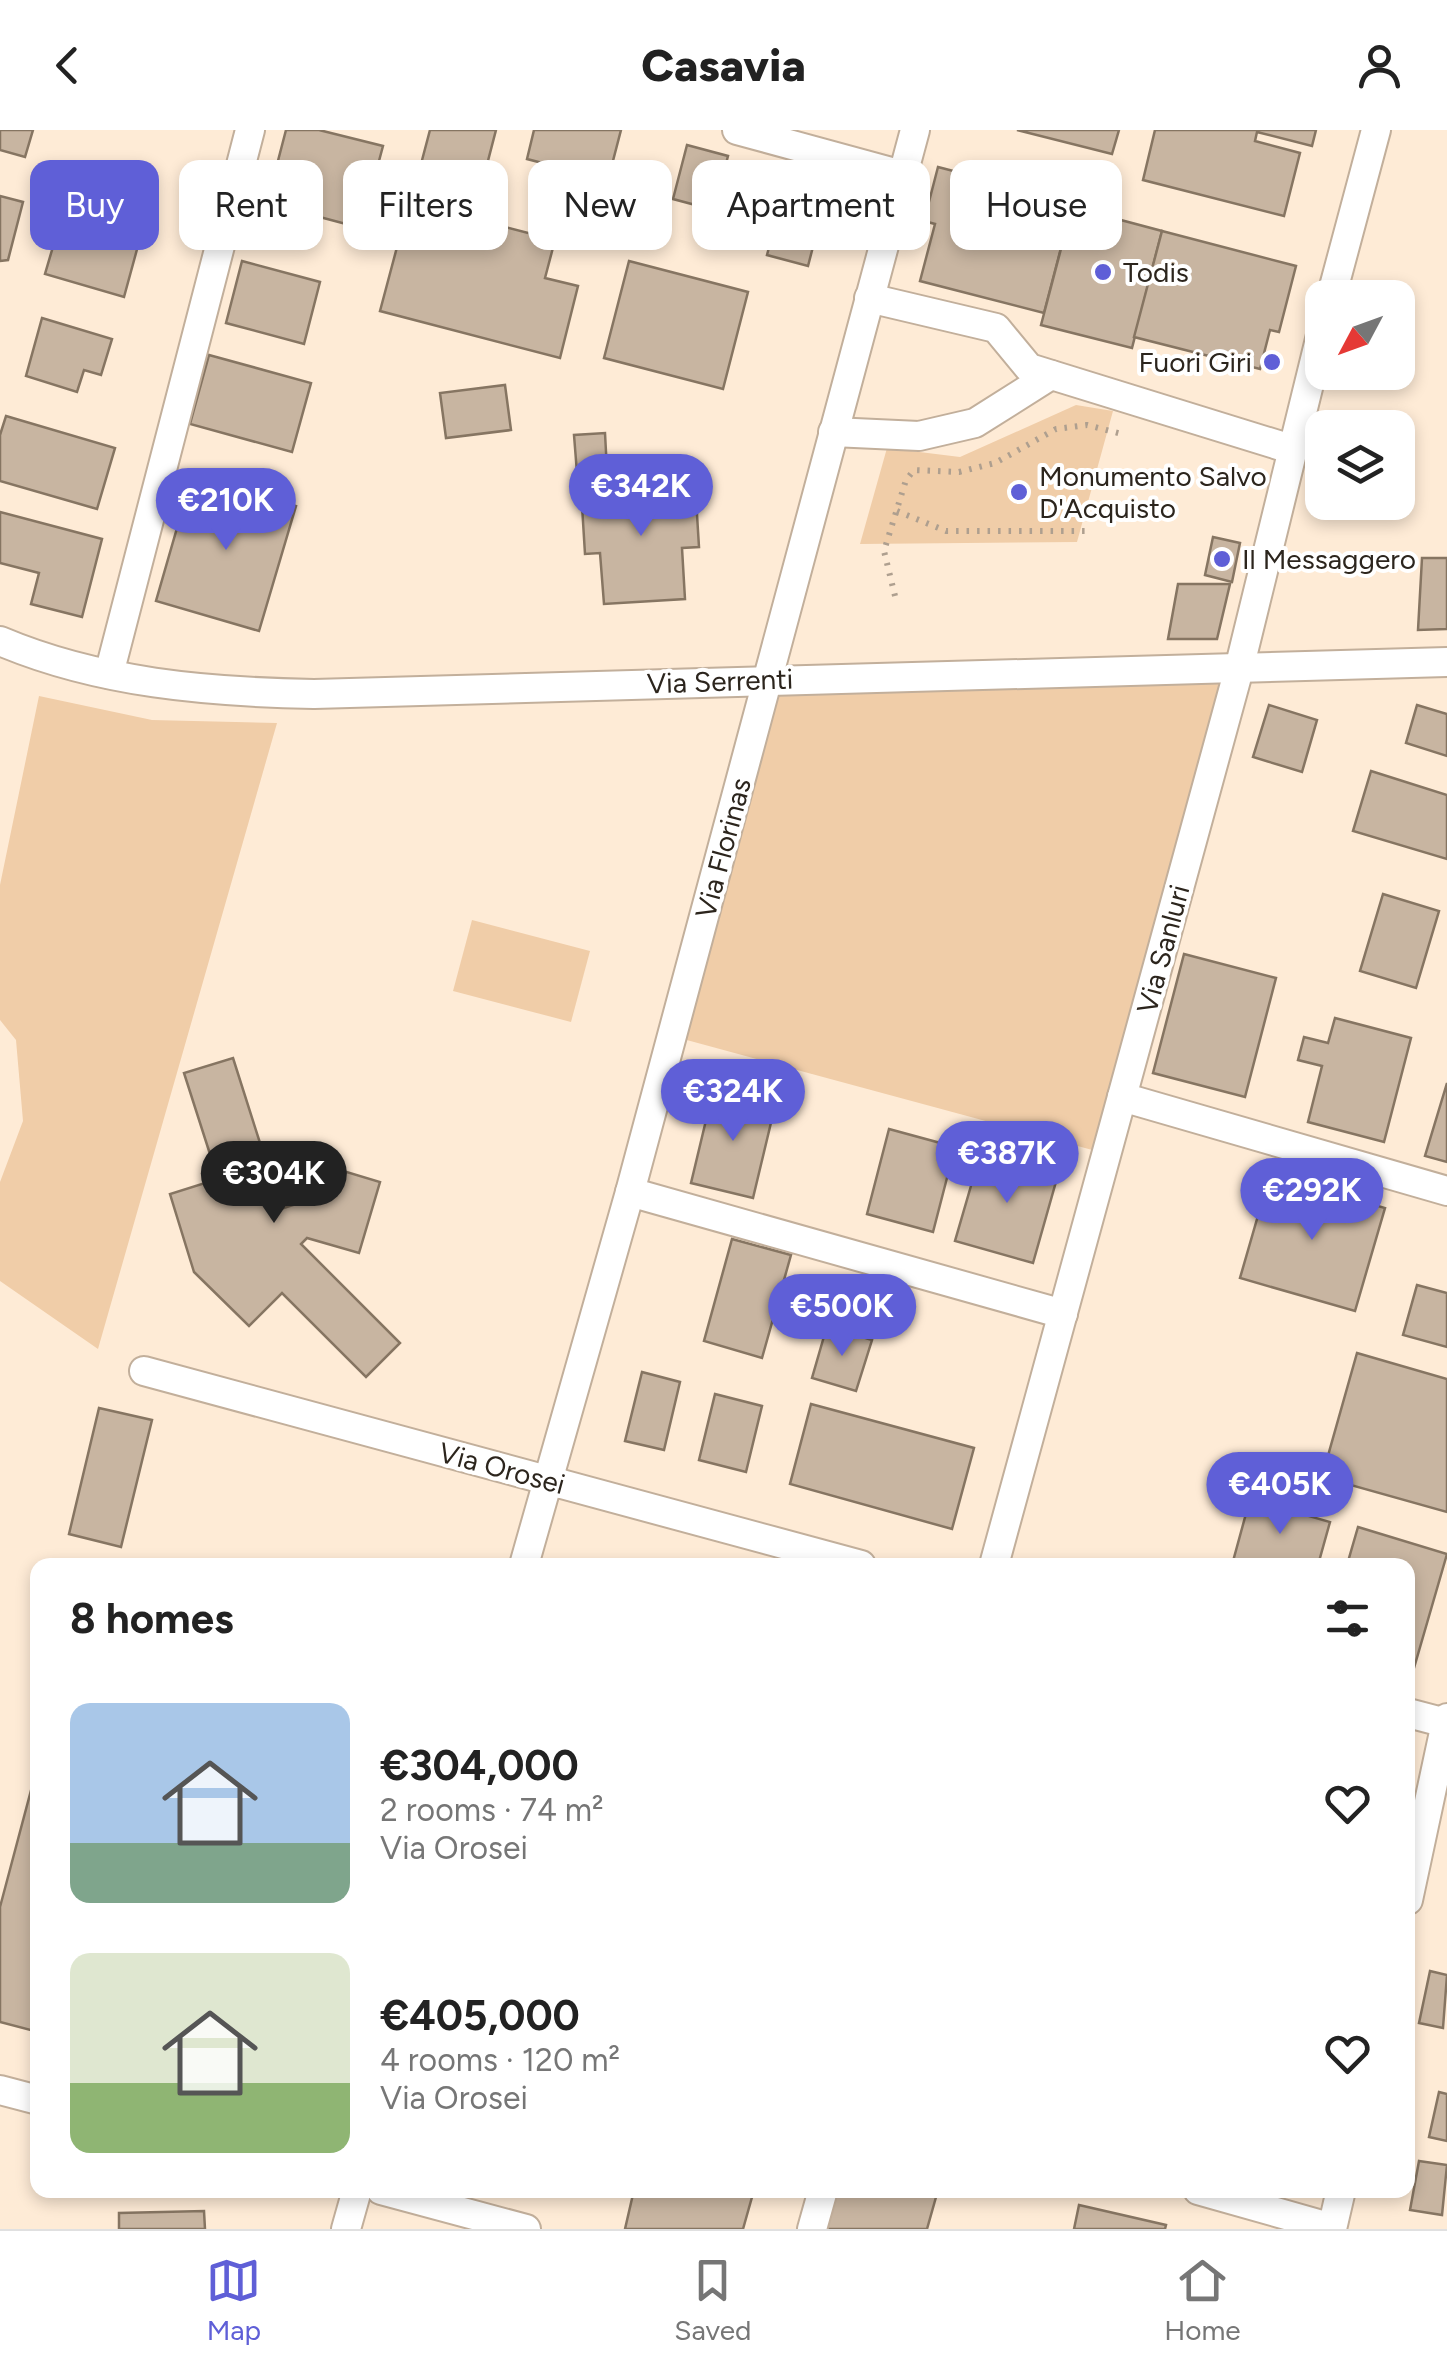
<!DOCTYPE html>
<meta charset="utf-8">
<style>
:root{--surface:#fff;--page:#f6f6f6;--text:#222;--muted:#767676;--line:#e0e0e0;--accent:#5f5fd7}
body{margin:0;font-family:Figtree,sans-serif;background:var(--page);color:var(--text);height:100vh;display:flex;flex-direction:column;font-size:38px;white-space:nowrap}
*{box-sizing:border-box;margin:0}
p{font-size:32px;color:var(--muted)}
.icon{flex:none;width:55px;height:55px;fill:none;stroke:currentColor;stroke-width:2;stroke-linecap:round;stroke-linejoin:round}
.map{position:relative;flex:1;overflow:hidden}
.drawer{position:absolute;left:30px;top:1428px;width:1385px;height:640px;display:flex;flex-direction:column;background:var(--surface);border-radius:20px;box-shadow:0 5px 15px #0003}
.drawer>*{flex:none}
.hud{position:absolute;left:30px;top:30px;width:1388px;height:90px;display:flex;gap:20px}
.needle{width:65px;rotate:229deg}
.fabs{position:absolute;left:1305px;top:150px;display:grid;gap:20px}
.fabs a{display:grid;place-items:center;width:110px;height:110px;border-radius:20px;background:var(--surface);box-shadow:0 5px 15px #0003;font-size:50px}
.price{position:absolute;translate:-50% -85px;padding:0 22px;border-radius:35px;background:var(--accent);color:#fff;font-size:32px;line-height:65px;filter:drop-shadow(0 2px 5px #0008)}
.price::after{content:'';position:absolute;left:50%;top:60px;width:30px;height:22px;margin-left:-15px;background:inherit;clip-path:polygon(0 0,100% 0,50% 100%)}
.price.on{background:#222;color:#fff}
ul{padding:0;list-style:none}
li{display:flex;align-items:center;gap:30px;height:250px;padding:0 40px}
li span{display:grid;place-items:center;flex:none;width:280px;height:200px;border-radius:20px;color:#555}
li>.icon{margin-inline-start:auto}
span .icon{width:120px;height:120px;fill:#fffc;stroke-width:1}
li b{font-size:42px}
h2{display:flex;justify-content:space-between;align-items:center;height:120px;padding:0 40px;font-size:42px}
.pill{padding:0 35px;border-radius:20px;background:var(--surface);box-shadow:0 5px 15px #0003;font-size:35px;line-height:90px}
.pill.on{background:var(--accent);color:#fff}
header{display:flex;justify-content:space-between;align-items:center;height:130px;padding:0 40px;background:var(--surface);font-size:45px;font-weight:800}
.dock{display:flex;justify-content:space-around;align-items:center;height:140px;border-top:2px solid var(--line);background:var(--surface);font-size:28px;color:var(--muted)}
.dock a{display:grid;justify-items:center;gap:5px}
.dock .on{color:var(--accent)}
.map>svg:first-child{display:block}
</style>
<header><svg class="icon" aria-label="back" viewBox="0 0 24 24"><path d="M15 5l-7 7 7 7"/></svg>Casavia<svg class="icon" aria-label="person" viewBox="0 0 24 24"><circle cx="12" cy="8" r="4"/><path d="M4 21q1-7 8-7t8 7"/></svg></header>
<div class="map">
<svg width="1447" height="2099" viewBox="0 0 1447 2099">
<rect width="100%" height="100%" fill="#feebd6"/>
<!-- green -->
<g fill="#f0cda8">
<path d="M1076,275L1113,281L1077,412L860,414L887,318L960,327Z"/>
<path d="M1239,539L1107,1024L672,906L768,548Z"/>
<path d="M39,566L152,590L277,593L98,1219L0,1151V1052L23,991L16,910L0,890V755Z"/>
<path d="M472,790L590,821L571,892L453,861Z"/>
</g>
<!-- building -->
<g fill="#c8b5a1" stroke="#867562" stroke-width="2.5">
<path d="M0,0H33L25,27L0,20Z"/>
<path d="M286,0H319L383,16L361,98L267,73Z"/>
<path d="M430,0H496L483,50L421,34Z"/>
<path d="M534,0H621L608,50L527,29Z"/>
<path d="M1017,0H1119L1112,24Z"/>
<path d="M1155,0H1316L1312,16L1257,2L1255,11L1300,23L1284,86L1143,50Z"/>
<path d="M687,15L728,26L714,80L673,69Z"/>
<path d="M938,37L1073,72L1044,183L920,151L935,94L924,91Z"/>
<path d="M0,66L23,72L8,130L0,131Z"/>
<path d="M409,72L555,110L545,148L578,156L560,228L380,181Z"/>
<path d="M780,75L821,86L808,136L767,125Z"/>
<path d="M1072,77L1162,101L1132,218L1041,195Z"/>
<path d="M64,79L142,101L124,167L45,144Z"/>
<path d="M1162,101L1296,136L1279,202L1270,200L1260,239L1134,207Z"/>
<path d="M242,131L320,152L304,214L226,193Z"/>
<path d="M629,131L748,162L723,259L604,228Z"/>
<path d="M42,188L112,209L101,245L84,240L77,262L26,246Z"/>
<path d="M209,225L311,253L292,322L190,294Z"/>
<path d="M505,255L511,300L446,308L440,263Z"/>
<path d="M6,286L115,318L97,379L0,351V305Z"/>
<path d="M605,303L607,341L577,343L574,305Z"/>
<path d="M192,346L296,376L259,501L156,471Z"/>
<path d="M695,352L699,417L682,418L685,469L604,474L600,423L585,424L581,359Z"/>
<path d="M0,382L102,409L82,487L31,474L39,443L0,433Z"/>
<path d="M1213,407L1240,413L1232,452L1205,445Z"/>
<path d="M1422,428H1447V499L1418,500Z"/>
<path d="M1178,454H1230L1217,509H1168Z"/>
<path d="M1269,575L1317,590L1302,642L1253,627Z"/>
<path d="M1417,575L1447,584V626L1406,613Z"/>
<path d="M1371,641L1447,665V729L1353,701Z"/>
<path d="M1383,764L1439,781L1416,858L1360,841Z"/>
<path d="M1184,824L1276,848L1245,967L1153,943Z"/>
<path d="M1335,888L1411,908L1384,1012L1308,992L1322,936L1298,930L1304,907L1328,913Z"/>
<path d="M233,928L281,1079L293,1075L307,1030L380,1052L359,1123L307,1108L301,1114L400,1213L366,1247L282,1163L249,1196L194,1142L170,1064L218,1049L184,943Z"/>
<path d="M1447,953V1032L1425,1026Z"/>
<path d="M713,961L775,976L753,1068L691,1053Z"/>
<path d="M889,999L955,1017L933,1102L867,1084Z"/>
<path d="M982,1018L1059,1041L1033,1133L955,1111Z"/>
<path d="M1270,1044L1385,1078L1355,1181L1240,1148Z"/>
<path d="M732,1109L791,1125L762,1228L704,1211Z"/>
<path d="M1417,1155L1447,1163V1217L1403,1205Z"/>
<path d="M827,1196L872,1210L856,1261L812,1248Z"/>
<path d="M1357,1223L1447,1249V1382L1322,1347Z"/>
<path d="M642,1242L680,1252L664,1320L625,1311Z"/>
<path d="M715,1264L762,1276L746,1342L699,1330Z"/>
<path d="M811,1274L974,1318L952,1399L790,1354Z"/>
<path d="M99,1278L152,1290L121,1417L69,1404Z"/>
<path d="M1250,1369L1330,1392L1318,1435H1232Z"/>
<path d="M1358,1397L1447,1424L1414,1538L1408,1536V1435H1347Z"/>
<path d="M38,1634V1902L0,1892V1777Z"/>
<path d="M1430,1841L1447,1845L1443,1898L1419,1893Z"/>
<path d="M1439,1962L1447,1964V2011L1429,2007Z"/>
<path d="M1419,2031L1447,2035L1442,2085L1410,2080Z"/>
<path d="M634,2060H754L743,2099H625Z"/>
<path d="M835,2060H938L927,2099H824Z"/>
<path d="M1079,2075L1166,2095L1165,2099H1074Z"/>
<path d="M204,2081L205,2099H119V2083Z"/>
</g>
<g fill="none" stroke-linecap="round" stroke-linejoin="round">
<!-- minor casing -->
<g stroke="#c2af9b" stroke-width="32">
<g id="minor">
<path d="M737,0L902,45"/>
<path d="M869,168L996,198L1029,238L1291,319"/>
<path d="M1331,168L1376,0"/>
<path d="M833,302L919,306L975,293L1051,245"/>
<path d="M0,511C99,553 208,562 314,564L1447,532"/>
<path d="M109,544L250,0"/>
<path d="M1122,967L1447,1061"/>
<path d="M630,1062L1063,1184"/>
<path d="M144,1241L861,1435"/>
<path d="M524,1435L630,1062L915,0"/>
<path d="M994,1435L1239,539L1322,201"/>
<path d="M1408,1583L1446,1593"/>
<path d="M1408,1770L1447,1588"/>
<path d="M0,1960L38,1970"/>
<path d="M381,2060L526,2099"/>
<path d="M1198,2060L1332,2098"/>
<path d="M346,2099L357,2060"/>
<path d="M812,2099L823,2060"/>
<path d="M1332,2099L1341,2060"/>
</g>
</g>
<!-- path -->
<g stroke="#ae9f8f" stroke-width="6" stroke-dasharray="2.5 8" stroke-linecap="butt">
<path d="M897,381L946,401H1089"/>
<path d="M895,466L884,421L906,350L914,340L959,342L995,333L1056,299L1087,295L1122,304"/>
</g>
<!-- minor -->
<use href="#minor" stroke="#fff" stroke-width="28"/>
</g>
<!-- markers -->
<g fill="#5f5fd7" stroke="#fff" stroke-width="4">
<circle cx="1103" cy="142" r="10"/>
<circle cx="1272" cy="232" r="10"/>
<circle cx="1019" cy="362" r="10"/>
<circle cx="1222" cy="429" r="10"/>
</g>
<g text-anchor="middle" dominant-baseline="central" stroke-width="8" stroke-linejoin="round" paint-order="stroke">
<!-- poi labels -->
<g font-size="28" fill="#2c251d" stroke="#fff" text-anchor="start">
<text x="1123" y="142">Todis</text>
<text x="1252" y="232" text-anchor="end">Fuori Giri</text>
<text x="1039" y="346">Monumento Salvo<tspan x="1039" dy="32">D'Acquisto</tspan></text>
<text x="1242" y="429">Il Messaggero</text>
</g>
<!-- street labels -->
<g font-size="28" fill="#2c251d" stroke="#fff">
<text transform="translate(720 551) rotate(-2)">Via Serrenti</text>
<text transform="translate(723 718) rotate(-75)">Via Florinas</text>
<text transform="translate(1163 819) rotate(-75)">Via Sanluri</text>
<text transform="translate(502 1338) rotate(15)">Via Orosei</text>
</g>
</g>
</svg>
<div class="fabs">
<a><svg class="needle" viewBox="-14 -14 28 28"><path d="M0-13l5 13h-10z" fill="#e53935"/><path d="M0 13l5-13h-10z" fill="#767676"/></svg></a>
<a><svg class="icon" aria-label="layers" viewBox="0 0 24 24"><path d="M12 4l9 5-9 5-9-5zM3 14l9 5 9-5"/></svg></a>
</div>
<b class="price" style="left:641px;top:409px">€342K</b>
<b class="price" style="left:226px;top:423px">€210K</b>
<b class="price" style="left:733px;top:1014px">€324K</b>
<b class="price" style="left:1007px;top:1076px">€387K</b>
<b class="price on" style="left:274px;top:1096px">€304K</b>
<b class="price" style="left:1312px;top:1113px">€292K</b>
<b class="price" style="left:842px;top:1229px">€500K</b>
<b class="price" style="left:1280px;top:1407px">€405K</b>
<div class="hud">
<a class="pill on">Buy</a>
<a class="pill">Rent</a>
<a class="pill">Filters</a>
<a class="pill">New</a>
<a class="pill">Apartment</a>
<a class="pill">House</a>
</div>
<section class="drawer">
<h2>8 homes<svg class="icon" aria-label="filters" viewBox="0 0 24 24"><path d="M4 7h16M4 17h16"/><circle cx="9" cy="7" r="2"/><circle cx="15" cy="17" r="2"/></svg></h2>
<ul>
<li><span style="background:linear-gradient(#a9c7e8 70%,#7fa58c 0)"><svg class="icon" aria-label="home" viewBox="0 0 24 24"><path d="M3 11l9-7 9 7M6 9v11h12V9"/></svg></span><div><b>€304,000</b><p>2 rooms · 74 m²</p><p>Via Orosei</p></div><svg class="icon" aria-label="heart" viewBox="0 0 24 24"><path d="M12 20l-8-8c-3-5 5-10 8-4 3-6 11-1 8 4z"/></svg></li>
<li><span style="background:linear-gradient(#dfe7d0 65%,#8fb573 0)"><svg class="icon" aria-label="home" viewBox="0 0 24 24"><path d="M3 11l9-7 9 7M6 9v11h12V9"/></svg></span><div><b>€405,000</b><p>4 rooms · 120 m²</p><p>Via Orosei</p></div><svg class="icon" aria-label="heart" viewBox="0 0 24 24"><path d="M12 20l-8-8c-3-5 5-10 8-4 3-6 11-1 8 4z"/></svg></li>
</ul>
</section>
</div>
<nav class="dock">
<a class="on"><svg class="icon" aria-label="map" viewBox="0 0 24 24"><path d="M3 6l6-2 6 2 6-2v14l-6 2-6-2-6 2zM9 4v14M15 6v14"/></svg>Map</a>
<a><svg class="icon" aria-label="saved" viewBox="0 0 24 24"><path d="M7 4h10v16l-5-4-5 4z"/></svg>Saved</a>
<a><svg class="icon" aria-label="home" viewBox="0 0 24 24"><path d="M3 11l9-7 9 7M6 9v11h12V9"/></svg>Home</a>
</nav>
